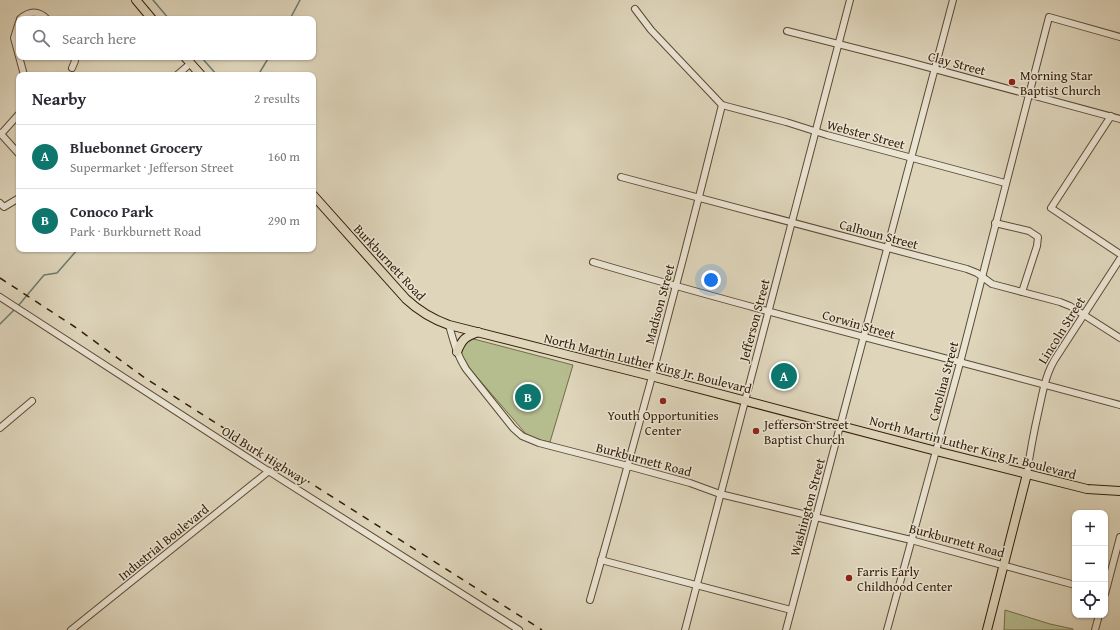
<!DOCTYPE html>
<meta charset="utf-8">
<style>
body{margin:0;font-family:"Gentium Book Plus",serif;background:#f7f7f7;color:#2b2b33}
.controls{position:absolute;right:12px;bottom:12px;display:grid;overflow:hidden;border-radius:8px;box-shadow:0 1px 3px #0004}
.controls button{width:36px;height:36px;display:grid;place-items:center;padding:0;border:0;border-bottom:1px solid #e1e1e2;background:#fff;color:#2b2b33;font:20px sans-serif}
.you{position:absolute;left:711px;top:280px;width:14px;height:14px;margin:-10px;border:3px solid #fff;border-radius:50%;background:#1a73e8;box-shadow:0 0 0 6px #1a73e833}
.badge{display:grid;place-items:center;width:26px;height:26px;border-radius:50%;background:#0f766e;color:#fff;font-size:13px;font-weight:700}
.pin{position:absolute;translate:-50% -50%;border:2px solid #fff;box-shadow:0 1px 4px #0006}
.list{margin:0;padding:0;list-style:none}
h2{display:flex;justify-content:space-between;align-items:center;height:52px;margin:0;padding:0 16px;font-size:17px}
h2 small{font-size:13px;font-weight:400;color:#7c7c81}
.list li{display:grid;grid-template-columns:26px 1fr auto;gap:12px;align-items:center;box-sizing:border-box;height:64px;padding:0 16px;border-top:1px solid #e1e1e2}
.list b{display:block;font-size:15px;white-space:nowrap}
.list p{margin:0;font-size:13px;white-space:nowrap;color:#7c7c81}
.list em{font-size:13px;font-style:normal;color:#7c7c81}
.icon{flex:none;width:22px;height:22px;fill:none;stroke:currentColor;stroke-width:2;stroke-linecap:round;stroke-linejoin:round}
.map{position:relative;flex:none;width:1120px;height:630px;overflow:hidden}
.search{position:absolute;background:#fff;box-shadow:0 1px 3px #0004;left:16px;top:16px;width:300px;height:44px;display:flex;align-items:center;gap:10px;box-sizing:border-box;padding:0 14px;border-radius:8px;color:#7c7c81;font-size:15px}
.panel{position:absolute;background:#fff;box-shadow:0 1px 3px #0004;left:16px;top:72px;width:300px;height:180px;border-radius:8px}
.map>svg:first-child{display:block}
.park{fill:#b5bc8e;stroke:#736c4a}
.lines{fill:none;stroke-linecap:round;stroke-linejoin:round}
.stream{stroke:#6c7a6e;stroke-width:1.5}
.minor-casing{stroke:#5c4a33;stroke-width:8}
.major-casing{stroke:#311c06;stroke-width:10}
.minor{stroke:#eae4d3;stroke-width:6}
.major{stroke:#ded5bb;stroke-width:8}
.rail{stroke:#311c06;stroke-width:1.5;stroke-dasharray:7 7;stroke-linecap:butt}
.poi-dot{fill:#8f2418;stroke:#eae4d3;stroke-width:1.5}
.labels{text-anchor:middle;stroke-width:3;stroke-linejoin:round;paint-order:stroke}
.street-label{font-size:13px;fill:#311c06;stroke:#eae4d3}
.poi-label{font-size:13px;fill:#311c06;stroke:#eae4d3;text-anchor:start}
</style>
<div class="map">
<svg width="1120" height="630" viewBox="0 0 1120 630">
<rect width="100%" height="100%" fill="#ded5bb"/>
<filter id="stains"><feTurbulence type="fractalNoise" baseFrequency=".005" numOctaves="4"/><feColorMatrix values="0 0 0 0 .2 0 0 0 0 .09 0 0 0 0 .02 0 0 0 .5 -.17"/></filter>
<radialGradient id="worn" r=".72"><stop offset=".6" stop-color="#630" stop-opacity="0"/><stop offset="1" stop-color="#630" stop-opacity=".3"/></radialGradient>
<g class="park">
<polygon points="470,338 573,365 550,442 536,439 526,434 464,362 460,350"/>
<polygon points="1005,610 1050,624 1073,629 1073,630 1004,630"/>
</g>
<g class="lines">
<g class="stream">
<polyline points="153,0 169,19"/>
<polyline points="290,19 300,0"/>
<polyline points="201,57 217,75"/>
<polyline points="257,75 260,72 269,57"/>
<polyline points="18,306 44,275 57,273 78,249"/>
<polyline points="0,324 15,309"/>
</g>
<defs>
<g id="minor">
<polyline points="635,9 651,30 722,105"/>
<path d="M 20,19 C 29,11 38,10 47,19"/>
<polyline points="19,22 14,38 24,75"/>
<polyline points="787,31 905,61 1120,119"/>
<polyline points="72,68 75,61 74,57"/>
<polyline points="177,75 191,63"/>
<polyline points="722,105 786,122 827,135 1005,183"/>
<polyline points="1111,116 1051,208 1120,254"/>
<polyline points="0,133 19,154"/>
<polyline points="1,134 19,114"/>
<polyline points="621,177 967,269 977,273 992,284 1060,302 1070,306 1120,338"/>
<polyline points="0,203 4,207 19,198"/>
<polyline points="995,223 1029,231 1038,237 1037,246 1022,292"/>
<path d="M 593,262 C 768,314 945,357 1120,405"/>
<polyline points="0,297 262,467 519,630"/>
<path d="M 449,325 C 453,340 457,355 466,369 L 513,428 L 522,436 L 539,443 L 628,466 L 690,483 L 720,494 L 911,540 L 1075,585"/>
<polyline points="0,428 32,401"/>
<path d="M 1027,474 C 1030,452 1034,431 1039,409 C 1043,391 1046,372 1057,356 L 1120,259"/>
<polyline points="601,560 791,610"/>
<polyline points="1105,594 1120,537"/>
<path d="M 590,600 C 637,436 681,271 722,105"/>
<polyline points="71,630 269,471"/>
<polyline points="685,630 850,0"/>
<polyline points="786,630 953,0"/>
<polyline points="887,630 960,363 1049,17 1120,37"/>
<polyline points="1095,630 1099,615"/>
</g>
<g id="major">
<polyline points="136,0 152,19"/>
<polyline points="185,57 201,75"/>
<path d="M 313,195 L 406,299 C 420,312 432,319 449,325 L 651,376 L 936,451 L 1087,489 L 1120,491"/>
<path d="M 457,352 C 462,339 465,337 478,332"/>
<polyline points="987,630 1027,474"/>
</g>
</defs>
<use href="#minor" class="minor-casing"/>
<use href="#major" class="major-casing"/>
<use href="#minor" class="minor"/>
<use href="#major" class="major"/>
<polyline class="rail" points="0,278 75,327 145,378 542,630"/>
</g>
<g class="poi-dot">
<circle cx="1012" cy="82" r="4"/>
<circle cx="663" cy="401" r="4"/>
<circle cx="756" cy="431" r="4"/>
<circle cx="849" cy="578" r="4"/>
</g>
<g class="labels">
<g class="street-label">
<text transform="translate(957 63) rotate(15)" y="5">Clay Street</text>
<text transform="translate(866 134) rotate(15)" y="5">Webster Street</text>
<text transform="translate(879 234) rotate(15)" y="5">Calhoun Street</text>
<text transform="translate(390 262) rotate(47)" y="5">Burkburnett Road</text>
<text transform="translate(659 304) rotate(-75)" y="5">Madison Street</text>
<text transform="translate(754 320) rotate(-75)" y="5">Jefferson Street</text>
<text transform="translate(859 324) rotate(16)" y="5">Corwin Street</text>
<text transform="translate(1061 330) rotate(-58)" y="5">Lincoln Street</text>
<text transform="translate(648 363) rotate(14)" y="5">North Martin Luther King Jr. Boulevard</text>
<text transform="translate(943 381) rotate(-75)" y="5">Carolina Street</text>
<text transform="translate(973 447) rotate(15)" y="5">North Martin Luther King Jr. Boulevard</text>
<text transform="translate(265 455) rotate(32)" y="5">Old Burk Highway</text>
<text transform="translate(644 459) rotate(15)" y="5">Burkburnett Road</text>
<text transform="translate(807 507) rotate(-75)" y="5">Washington Street</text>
<text transform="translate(957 540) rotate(15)" y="5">Burkburnett Road</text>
<text transform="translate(163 542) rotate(-39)" y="5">Industrial Boulevard</text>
</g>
<g class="poi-label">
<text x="1020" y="80">Morning Star<tspan x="1020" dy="15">Baptist Church</tspan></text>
<text x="663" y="420" text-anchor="middle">Youth Opportunities<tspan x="663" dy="15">Center</tspan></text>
<text x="764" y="429">Jefferson Street<tspan x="764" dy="15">Baptist Church</tspan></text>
<text x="857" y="576">Farris Early<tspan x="857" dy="15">Childhood Center</tspan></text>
</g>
</g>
<rect width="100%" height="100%" filter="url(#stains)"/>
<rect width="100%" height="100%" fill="url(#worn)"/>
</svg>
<div class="controls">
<button>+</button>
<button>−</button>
<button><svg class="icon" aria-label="locate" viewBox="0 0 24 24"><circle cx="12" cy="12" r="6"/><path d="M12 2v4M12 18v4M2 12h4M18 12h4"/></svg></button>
</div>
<div class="you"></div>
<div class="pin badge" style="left:784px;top:376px">A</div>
<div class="pin badge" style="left:528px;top:397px">B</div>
<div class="search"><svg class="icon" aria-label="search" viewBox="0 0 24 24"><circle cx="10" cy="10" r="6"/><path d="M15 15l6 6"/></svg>Search here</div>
<section class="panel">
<h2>Nearby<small>2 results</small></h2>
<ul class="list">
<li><span class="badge">A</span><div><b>Bluebonnet Grocery</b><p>Supermarket · Jefferson Street</p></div><em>160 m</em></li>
<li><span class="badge">B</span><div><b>Conoco Park</b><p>Park · Burkburnett Road</p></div><em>290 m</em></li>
</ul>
</section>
</div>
